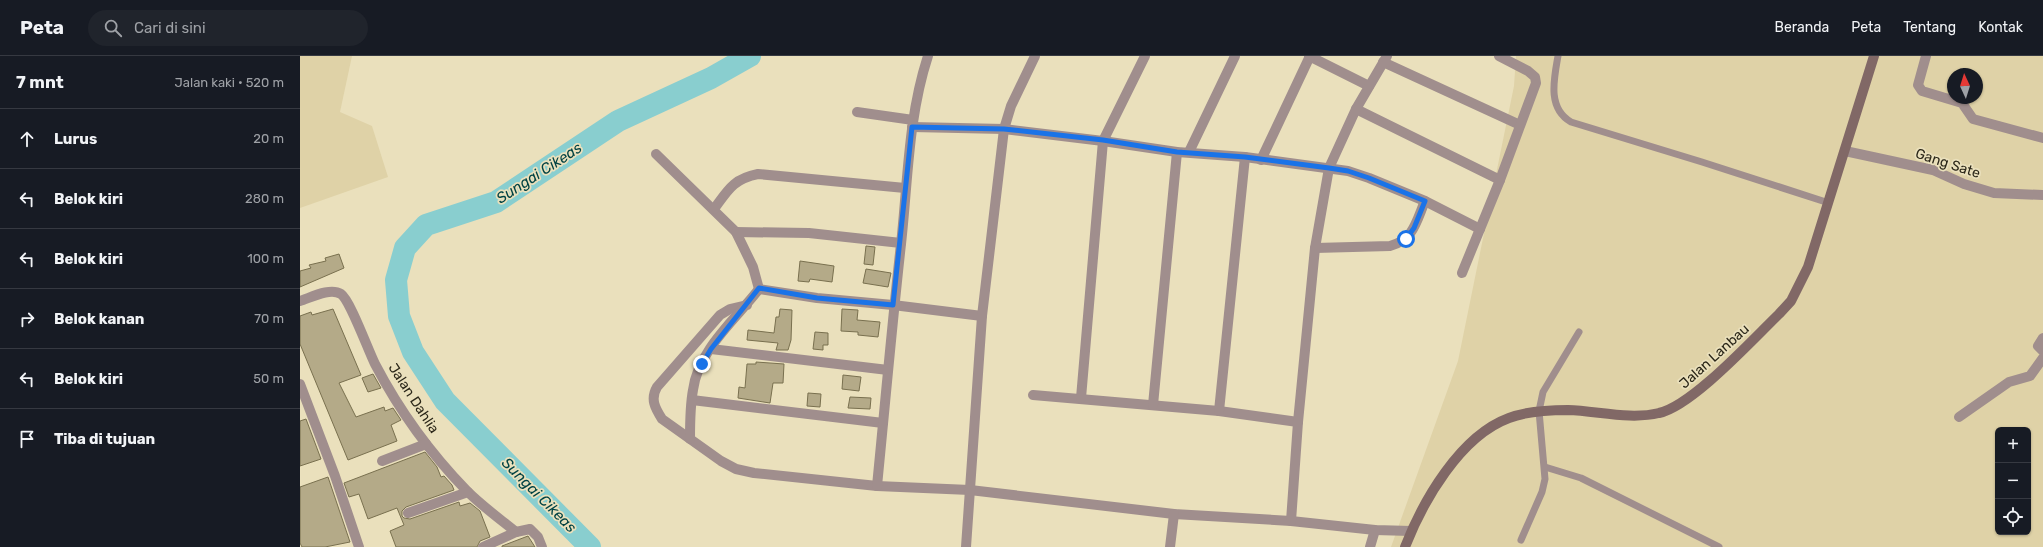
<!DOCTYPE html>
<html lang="id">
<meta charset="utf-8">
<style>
body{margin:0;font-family:Rubik,sans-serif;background:#20242c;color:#f1f3f6}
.controls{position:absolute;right:12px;bottom:12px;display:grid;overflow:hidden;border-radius:6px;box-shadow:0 1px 3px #0004}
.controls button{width:36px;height:36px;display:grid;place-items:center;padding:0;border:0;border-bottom:1px solid #363941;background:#171b24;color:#f1f3f6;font:20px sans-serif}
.compass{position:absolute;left:1647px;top:12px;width:36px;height:36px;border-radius:50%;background:#171b24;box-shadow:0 1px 3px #0004;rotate:356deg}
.stop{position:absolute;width:12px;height:12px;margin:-9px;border:3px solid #1a73e8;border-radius:50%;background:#fff}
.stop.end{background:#1a73e8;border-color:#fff;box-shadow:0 1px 4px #0008}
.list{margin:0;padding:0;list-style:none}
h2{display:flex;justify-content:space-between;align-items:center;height:52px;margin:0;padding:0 16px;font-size:17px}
h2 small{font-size:13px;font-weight:400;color:#9ea1a6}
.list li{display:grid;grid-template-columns:26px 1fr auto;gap:12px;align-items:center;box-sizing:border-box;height:60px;padding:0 16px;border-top:1px solid #363941}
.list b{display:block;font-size:15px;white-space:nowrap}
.list em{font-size:13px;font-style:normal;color:#9ea1a6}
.icon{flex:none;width:22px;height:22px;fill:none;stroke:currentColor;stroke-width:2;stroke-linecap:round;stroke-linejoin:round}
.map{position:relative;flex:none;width:1743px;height:491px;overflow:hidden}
header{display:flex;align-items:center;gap:24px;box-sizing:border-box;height:56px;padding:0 20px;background:#171b24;border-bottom:1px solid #363941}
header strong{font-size:19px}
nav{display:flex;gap:22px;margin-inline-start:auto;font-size:14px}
.search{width:280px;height:36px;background:#20242c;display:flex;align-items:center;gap:10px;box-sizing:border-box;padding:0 14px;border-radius:22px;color:#9ea1a6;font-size:15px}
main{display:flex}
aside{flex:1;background:#171b24}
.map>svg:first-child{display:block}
.built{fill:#dfd2a7;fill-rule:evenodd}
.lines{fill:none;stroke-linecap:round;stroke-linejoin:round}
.river{stroke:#89cecf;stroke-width:22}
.building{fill:#b4aa88;stroke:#79704f}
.lane{stroke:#a08e8d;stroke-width:7}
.street{stroke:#a08e8d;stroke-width:10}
.secondary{stroke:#816866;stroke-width:10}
.route{stroke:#1a73e8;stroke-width:5}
.labels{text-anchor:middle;stroke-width:3.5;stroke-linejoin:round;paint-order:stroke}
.street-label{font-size:14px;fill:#2b2719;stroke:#eae0bc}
.water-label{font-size:15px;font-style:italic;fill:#004243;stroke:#eae0bc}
</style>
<header>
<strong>Peta</strong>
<div class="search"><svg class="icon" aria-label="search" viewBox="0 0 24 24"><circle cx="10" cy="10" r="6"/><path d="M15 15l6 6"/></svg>Cari di sini</div>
<nav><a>Beranda</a><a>Peta</a><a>Tentang</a><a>Kontak</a></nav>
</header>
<main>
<aside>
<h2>7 mnt<small>Jalan kaki · 520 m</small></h2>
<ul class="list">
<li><svg class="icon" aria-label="ahead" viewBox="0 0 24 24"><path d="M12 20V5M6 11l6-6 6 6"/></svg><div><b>Lurus</b></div><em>20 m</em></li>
<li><svg class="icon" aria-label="left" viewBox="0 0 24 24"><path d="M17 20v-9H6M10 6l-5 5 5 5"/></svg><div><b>Belok kiri</b></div><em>280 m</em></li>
<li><svg class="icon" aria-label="left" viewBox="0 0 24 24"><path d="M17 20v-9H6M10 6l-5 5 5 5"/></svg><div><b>Belok kiri</b></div><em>100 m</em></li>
<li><svg class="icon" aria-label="right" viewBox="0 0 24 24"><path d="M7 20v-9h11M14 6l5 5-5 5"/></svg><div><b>Belok kanan</b></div><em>70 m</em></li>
<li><svg class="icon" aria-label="left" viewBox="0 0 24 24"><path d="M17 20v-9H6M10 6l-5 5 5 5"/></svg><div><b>Belok kiri</b></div><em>50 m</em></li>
<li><svg class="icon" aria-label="arrive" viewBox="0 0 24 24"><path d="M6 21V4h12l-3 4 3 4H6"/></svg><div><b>Tiba di tujuan</b></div></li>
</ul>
</aside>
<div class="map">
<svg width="1743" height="491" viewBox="0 0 1743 491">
<rect width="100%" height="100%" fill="#eae0bc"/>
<g class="built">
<polygon points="0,0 52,0 40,56 72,70 88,121 0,152"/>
<path d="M 1216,0 L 1743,0 L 1743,491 L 1091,491 L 1158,305 L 1214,30 ZM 1653,18 L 1677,18 L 1677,42 L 1653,42 ZM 1698,374 L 1728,374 L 1728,476 L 1698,476 Z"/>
</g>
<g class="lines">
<polyline class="river" points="290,491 145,345 113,296 99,260 96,224 105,192 126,169 196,146 318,65 411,22 450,0"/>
</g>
<g class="building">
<polygon points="566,190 575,191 573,209 564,208"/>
<polygon points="39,198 44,212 0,231 0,215 11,212 9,209 26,205 25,202"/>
<polygon points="500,205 534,210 532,226 510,223 509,226 498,225"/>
<polygon points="566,213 591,217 588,231 563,227"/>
<polygon points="33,253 61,319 39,327 56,361 84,351 85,355 93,352 101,364 91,369 97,385 48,404 0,288 0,260 11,256 12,259"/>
<polygon points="480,253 492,254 491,284 488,294 476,294 478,287 447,284 448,274 474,277 476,261 479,261"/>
<polygon points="542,253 558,254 557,264 580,266 578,281 558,279 558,276 541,275"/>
<polygon points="515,276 528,277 528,289 523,289 523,294 513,293"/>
<polygon points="456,306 484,308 483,327 473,327 470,347 438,342 439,331 445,332 447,308 456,308"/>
<polygon points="73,318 81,332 68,336 62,322"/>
<polygon points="543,319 561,321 559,335 542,333"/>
<polygon points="508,337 521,338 520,351 507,350"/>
<polygon points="550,341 571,342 570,353 548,352"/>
<polygon points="6,363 21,403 0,410 0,365"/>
<polygon points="125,396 137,411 141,421 144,420 152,429 154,434 106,451 102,455 102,460 104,462 110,463 159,446 160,450 170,447 180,455 190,481 180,485 177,491 96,491 90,475 104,469 97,452 68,463 59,438 49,441 44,427"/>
<polygon points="28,421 50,486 25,491 2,491 0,487 0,431"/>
<polygon points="228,480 235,491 202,491 202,490"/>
</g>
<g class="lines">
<g class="lane">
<path d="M 1258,0 C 1254,23 1247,52 1271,66 L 1402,106 L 1529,147"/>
<polyline points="1245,411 1281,422 1419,491"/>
<polyline points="1221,484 1242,436 1245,423 1239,355 1243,336 1279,276"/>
</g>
<g class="street">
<polyline points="1009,0 1069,30"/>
<polyline points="1626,0 1618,29 1622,35 1662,47 1673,63 1743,82"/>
<polyline points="1083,6 1220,69"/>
<polyline points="1056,53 1200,124"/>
<polyline points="557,56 613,64"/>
<polyline points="612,71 704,73 803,85 877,96 945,101 1048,115 1069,122 1125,145 1180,173"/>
<polyline points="1545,95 1633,114 1664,128 1694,137 1743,139"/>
<polyline points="889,96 935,0"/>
<polyline points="356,98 436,176 453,211 459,233"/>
<polyline points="961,104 1010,0"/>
<path d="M 414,153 C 428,134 433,123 458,118 L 605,132"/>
<polyline points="436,176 509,177 601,187"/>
<path d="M 1015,192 L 1090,190 C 1114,183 1116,166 1125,145"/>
<polyline points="1162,217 1200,124 1236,27 1235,21 1228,15 1199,0"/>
<polyline points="459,233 517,242 593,249 682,260"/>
<path d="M 0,245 C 10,242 30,231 41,238 C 50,244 68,294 75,308 C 99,354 131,398 167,435 C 182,450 200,463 216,476"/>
<path d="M 447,249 L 430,253 L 420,259 L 357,331 C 350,343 355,352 362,363 L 421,405 L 436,413 L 454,417 L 577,430 L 670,434 L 874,458 L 991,465 L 1075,474 L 1111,475"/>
<polyline points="1743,282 1738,290 1743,295"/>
<polyline points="411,293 588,314"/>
<polyline points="0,328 35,420 59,491"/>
<polyline points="733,339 919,355 998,366"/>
<polyline points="781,342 803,85 845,0"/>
<polyline points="392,344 583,367"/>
<polyline points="853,349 877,96"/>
<polyline points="919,355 945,101"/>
<polyline points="1659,361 1709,326 1730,320 1743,302"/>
<path d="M 390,383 C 390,367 390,350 393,334 C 398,294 436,263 459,233"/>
<polyline points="82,405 126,388"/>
<path d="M 577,430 C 585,349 592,269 601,188 C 608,125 608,61 628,0"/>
<polyline points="108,457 168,436"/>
<polyline points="991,465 998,366 1015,192 1029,112 1056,53 1087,0"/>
<polyline points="183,491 216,476 230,473 238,481 242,491"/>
<polyline points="666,491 682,260 704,73 711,50 735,0"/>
<polyline points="870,491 874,458"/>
<polyline points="1070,491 1075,474"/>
</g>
<path class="secondary" d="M 1105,491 C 1123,445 1160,380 1209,362 C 1227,355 1249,354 1268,354 C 1298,355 1330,364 1359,357 C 1392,350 1453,283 1479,258 L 1491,245 L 1508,211 L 1574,0"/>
</g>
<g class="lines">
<polyline class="route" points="402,308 411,293 459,232 517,242 593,249 612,71 704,73 803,84 877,96 945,101 1029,112 1048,115 1069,122 1125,145 1114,172 1106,183"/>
</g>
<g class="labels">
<g class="street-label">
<text transform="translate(1648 107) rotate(18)" y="5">Gang Sate</text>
<text transform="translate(1414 300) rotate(-42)" y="5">Jalan Lanbau</text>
<text transform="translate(114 342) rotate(57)" y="5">Jalan Dahlia</text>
</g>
<g class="water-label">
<text transform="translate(239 117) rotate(-33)" y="5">Sungai Cikeas</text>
<text transform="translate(239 439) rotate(45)" y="5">Sungai Cikeas</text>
</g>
</g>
</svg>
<div class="controls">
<button>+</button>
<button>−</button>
<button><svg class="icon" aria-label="locate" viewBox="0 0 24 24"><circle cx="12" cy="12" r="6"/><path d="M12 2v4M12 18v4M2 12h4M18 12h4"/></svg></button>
</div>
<svg class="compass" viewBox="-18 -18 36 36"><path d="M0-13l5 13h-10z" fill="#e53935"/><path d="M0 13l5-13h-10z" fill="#9ea1a6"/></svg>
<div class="stop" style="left:1106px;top:183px"></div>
<div class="stop end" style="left:402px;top:308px"></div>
</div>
</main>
